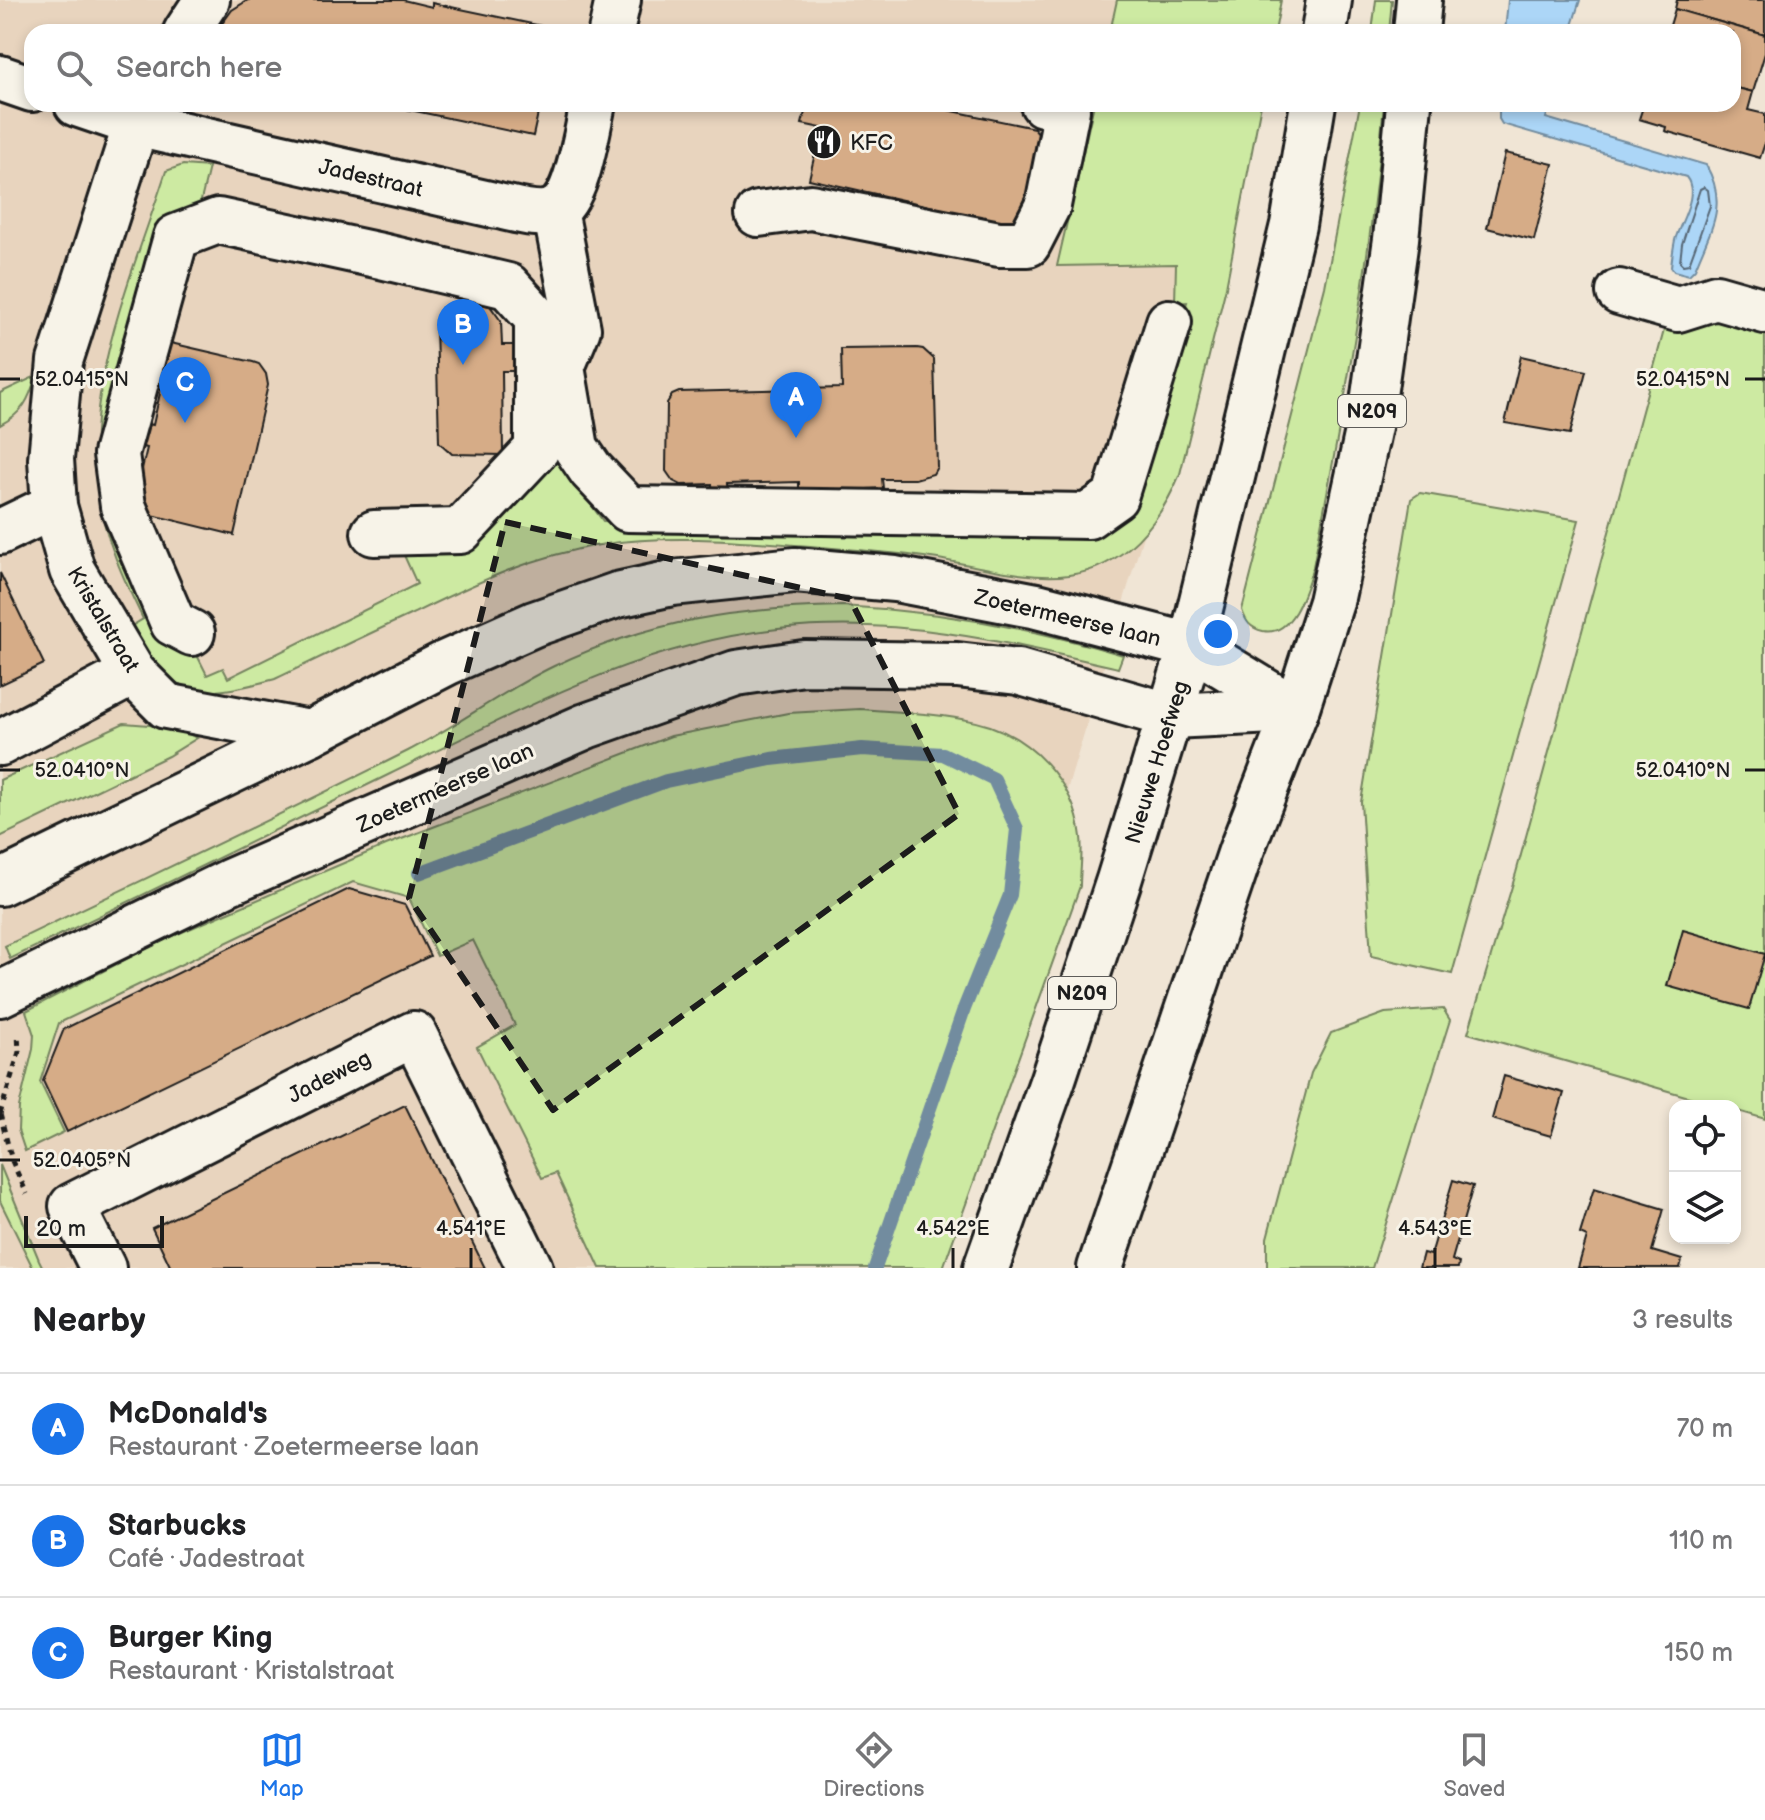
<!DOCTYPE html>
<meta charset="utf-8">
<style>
body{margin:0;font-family:"Balsamiq Sans",sans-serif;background:#f6f6f6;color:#202124}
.controls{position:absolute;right:24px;bottom:24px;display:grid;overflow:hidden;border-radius:16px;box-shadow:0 4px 12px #0003}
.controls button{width:72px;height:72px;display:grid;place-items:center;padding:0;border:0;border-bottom:2px solid #e0e0e0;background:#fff;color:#202124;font:40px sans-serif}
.scale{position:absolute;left:24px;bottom:20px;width:140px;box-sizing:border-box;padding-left:8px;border:4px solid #1c1c1c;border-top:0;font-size:22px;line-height:28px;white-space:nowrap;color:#1c1c1c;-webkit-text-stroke:6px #f7f3e8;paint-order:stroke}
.you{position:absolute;left:1218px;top:634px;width:28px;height:28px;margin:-20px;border:6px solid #fff;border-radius:50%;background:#1a73e8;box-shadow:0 0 0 12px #1a73e833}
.badge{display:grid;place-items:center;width:52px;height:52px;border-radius:50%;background:#1a73e8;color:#fff;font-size:26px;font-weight:700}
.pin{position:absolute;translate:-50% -66px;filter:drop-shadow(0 2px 4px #0008)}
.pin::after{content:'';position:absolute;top:42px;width:28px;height:24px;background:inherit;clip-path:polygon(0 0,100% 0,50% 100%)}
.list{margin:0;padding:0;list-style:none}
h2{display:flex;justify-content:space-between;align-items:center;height:104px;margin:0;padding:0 32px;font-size:34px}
h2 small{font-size:26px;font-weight:400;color:#757577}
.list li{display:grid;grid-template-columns:52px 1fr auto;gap:24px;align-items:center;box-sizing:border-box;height:112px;padding:0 32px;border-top:2px solid #e0e0e0}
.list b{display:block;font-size:30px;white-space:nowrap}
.list p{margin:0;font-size:26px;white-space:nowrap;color:#757577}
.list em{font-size:26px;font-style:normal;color:#757577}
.icon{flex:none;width:44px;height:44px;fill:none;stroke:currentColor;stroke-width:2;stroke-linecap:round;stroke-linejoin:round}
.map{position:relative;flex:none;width:1765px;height:1268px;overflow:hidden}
.search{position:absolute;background:#fff;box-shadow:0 4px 12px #0003;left:24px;right:24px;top:24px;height:88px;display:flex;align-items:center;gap:20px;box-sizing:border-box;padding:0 28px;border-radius:24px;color:#757577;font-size:30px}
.sheet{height:440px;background:#fff}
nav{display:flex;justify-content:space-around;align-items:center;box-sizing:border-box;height:112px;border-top:2px solid #e0e0e0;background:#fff;font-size:22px;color:#757577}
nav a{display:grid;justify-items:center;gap:4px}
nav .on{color:#1a73e8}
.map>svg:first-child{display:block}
.built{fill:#e8d4be}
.green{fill:#cdeaa2;stroke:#74835f;stroke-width:2}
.water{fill:#acd6f7;stroke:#728c9f;stroke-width:2}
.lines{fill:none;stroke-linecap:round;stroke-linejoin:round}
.shore{stroke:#566674;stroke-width:2}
.stream{stroke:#728c9f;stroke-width:14}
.building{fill:#d6ac87;stroke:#1c1c1c;stroke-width:2}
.minor-casing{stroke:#1c1c1c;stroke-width:50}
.major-casing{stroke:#1c1c1c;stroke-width:50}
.path{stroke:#1c1c1c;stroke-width:5;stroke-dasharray:6 6;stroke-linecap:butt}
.minor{stroke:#f7f3e8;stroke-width:44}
.major{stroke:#f7f3e8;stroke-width:44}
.marked{fill:#1c1c1c;fill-opacity:0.2;stroke:#1c1c1c;stroke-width:6;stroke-dasharray:16 10;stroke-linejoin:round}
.ticks{fill:none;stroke:#1c1c1c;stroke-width:3}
.labels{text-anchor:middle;stroke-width:6;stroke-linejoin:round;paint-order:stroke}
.shield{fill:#f7f3e8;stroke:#5e5c59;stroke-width:2}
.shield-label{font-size:20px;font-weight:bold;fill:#1c1c1c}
.poi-label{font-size:22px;fill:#1c1c1c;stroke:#f7f3e8;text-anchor:start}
.street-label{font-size:22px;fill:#1c1c1c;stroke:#f7f3e8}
.ticks-label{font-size:20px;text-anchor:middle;fill:#1c1c1c;stroke:#f7f3e8;stroke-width:6;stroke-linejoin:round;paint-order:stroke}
</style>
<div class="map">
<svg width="1765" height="1268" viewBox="0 0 1765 1268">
<rect width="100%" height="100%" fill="#f0e5d5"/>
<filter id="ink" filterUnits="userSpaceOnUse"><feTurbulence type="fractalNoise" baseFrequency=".0125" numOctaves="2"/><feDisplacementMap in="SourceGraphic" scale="16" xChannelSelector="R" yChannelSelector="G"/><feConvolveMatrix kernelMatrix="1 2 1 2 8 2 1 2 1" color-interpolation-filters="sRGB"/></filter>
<g filter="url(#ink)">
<polygon class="built" points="0,0 1229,0 1226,32 32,32 32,104 1221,104 1202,339 1065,797 741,1268 0,1268"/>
<g class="green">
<polygon points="1117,0 1281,0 1275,32 1110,32"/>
<polygon points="1376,0 1392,0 1389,32 1372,32"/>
<path d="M 1094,104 L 1261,104 L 1226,287 L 1180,474 C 1160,522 1124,568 1069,575 C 1026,581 973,564 931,558 C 891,552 850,550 810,546 C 743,541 671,534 605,544 C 531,556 478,582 412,614 C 366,635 321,657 275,679 C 252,685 206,698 184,687 C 160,675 144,648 130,627 L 143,619 C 124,580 104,537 98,493 C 83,383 133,274 166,171 L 183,165 L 209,167 L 199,209 L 140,317 L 123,338 L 102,429 L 191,643 L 207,675 L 223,668 L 228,678 L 417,584 L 403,553 L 553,453 L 603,521 L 812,527 L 824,535 L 1091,527 L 1132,493 L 1187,302 L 1175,303 L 1176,264 L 1057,266 Z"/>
<path d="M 1360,104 L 1384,104 C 1371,260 1343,413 1313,567 C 1306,589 1293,637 1263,631 C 1250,628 1246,622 1242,610 L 1325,287 Z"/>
<polygon points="1716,317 1765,331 1765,1119 1735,1110 1735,1106 1720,1106 1468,1033 1516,873 1666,323"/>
<path d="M 36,376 C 29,400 23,413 0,425 L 0,393 Z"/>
<polygon points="1420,493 1579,520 1452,974 1371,956 1361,802 1411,499"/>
<path d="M 842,606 C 936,611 1032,628 1123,655 L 1118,668 C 1002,641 899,616 778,629 C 638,644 515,713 390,774 C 263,836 137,898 10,959 L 5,946 C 139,881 275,818 408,751 C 458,725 504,690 554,666 C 650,620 738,608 842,606 Z"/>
<path d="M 860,709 C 898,712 938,713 976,722 C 1029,734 1075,782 1081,837 C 1083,853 1080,870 1080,886 L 943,1268 L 600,1268 L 556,1173 L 542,1178 L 477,1047 L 515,1025 L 473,940 L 437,956 L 409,898 L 353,882 L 59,1023 L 40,1082 L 64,1132 L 25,1151 L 18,1130 L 19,1107 L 33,1049 L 34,1035 L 26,1011 L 161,941 L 386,845 L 671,736 L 788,713 Z"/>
<polygon points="124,723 174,727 197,738 168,756 0,837 0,780"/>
<polygon points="1443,1009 1450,1020 1372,1268 1267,1268 1267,1238 1311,1073 1331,1033 1385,1013"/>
<polygon points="0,1165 39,1260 43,1268 33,1268 0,1201"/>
</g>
<g class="water">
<polygon points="1508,0 1580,0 1570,32 1505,32"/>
<path d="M 1499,104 L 1550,104 L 1546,118 L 1706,165 C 1729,205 1710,230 1695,269 L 1689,275 L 1674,271 L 1671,267 C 1672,258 1673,249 1675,240 C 1680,222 1700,194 1686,177 L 1502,124 L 1499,119 Z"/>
</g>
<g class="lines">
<polygon class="shore" points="1704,187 1708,190 1710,206 1689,264 1683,265 1680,262 1682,244 1700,189"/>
<polyline class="stream" points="419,873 666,781 771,759 862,749 943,754 994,779 1017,829 1010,895 964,1009 875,1268"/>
</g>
<g class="building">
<polygon points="248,0 403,0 432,7 432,3 556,29 555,32 216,32 232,10"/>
<polygon points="1677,0 1765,0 1765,35 1675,9"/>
<polygon points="1675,9 1765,35 1765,53 1753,92 1733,87 1733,32 1668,32"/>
<polygon points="1733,87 1753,92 1748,110 1765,114 1765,143 1760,158 1665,131 1666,127 1639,119 1644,104 1733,104"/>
<polygon points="382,104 540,104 533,136"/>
<polygon points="807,104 919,104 1034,128 1040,135 1026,218 1009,224 809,179 821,128 802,124"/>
<polygon points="1505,153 1553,164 1534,240 1487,228"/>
<polygon points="456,304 478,303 490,306 501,321 502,345 520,345 520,371 502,371 503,455 452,454 439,442 436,324 441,311 448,306"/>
<polygon points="162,341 253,362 259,364 266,374 268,385 234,535 148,514 137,490 147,448 138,446 144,423 153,425 166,366 157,363"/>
<polygon points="841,349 917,348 923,349 934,359 937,467 933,474 915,479 882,479 883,488 799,493 799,482 727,484 728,495 712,495 712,484 681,485 673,481 666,471 667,403 672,395 679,392 842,388"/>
<polygon points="1521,356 1586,371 1570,434 1505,423"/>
<polygon points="0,573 44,664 0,685"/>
<polygon points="349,889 405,905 430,956 67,1132 43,1081 64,1029"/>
<polygon points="1683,930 1765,954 1749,1009 1667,986"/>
<polygon points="1504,1076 1564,1093 1551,1136 1492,1119"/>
<polygon points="405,1105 485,1268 171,1268 152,1228"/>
<polygon points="1453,1180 1473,1186 1452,1260 1459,1263 1458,1268 1419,1268 1423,1253 1431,1255"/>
<polygon points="1594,1188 1664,1209 1652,1251 1682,1260 1680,1268 1578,1268 1587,1237 1580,1234"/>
</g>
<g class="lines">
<defs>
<g id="minor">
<polyline points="186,32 207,0"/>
<polyline points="611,32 618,0"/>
<polyline points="0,78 32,89"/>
<path d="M 77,104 L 136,124 L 498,206 C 514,209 540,218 555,210 C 578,198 587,129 593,104"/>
<polyline points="146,104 136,124 60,361 51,459 54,506 72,570 133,673 166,706 310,733"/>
<polyline points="555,210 578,329 562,367 576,448 591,470 628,509 1088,516 1115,497 1169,322"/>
<polyline points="758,214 811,207 999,244 1028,244 1048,205 1067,110 1043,104"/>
<polyline points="1619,292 1678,309 1716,297 1765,311"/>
<polyline points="0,532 54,506"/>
<polyline points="192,633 173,623 123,506 116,454 176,237 218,221 381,256 508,286 537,318 537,449 460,531 374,533"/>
<polyline points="0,743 133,673"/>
<polyline points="0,883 310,733 446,663 534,624 617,595 672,583 795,570 895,579 1037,606 1191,646 1296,710"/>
<polyline points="0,994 229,882 586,726 736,673 804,663 957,665 1018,672 1171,716 1296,710"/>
<polyline points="103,1268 72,1206 414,1034 530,1268"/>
</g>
<g id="major">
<polyline points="1324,32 1329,0"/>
<polyline points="1416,32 1419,0"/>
<polyline points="986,1268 1053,1079 1119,880 1191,646 1293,225 1313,104"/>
<polyline points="1100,1268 1241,851 1296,710 1331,602 1371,417 1396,239 1409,104"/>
</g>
</defs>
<use href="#minor" class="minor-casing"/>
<use href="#major" class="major-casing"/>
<g class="path">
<polyline points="0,1114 12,1161 27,1194"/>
<polyline points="0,1114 19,1052 18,1034"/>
</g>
<use href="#minor" class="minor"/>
<use href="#major" class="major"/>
</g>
</g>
<path class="marked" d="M 505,522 L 850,599 L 959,814 L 553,1110 L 409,898 Z"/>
<path class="ticks" d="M 0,379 L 20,379M 1745,379 L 1765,379M 0,770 L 20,770M 1745,770 L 1765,770M 0,1160 L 20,1160M 471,1248 L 471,1268M 953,1248 L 953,1268M 1435,1248 L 1435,1268"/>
<defs>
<symbol id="restaurant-disc" viewBox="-11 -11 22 22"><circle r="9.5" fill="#1c1c1c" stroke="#f7f3e8"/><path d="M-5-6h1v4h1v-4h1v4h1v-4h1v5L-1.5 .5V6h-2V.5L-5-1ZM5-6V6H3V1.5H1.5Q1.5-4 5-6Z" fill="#fff"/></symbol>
</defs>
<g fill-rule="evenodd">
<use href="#restaurant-disc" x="804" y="122" width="40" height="40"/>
</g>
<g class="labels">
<g class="shield">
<rect x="1338" y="395" width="68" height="32" rx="6"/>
<rect x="1048" y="977" width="68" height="32" rx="6"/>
</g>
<g class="shield-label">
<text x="1372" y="418">N209</text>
<text x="1082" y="1000">N209</text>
</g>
<g class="poi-label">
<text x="850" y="150">KFC</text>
</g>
<g class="street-label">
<text transform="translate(371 177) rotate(13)" y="8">Jadestraat</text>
<text transform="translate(1068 617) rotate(13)" y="8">Zoetermeerse laan</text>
<text transform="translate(104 619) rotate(59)" y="8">Kristalstraat</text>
<text transform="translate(1156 762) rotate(-73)" y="8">Nieuwe Hoefweg</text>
<text transform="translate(445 787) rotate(-24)" y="8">Zoetermeerse laan</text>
<text transform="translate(329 1076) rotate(-27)" y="8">Jadeweg</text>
</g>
</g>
<g class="ticks-label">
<text x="82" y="386">52.0415°N</text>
<text x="1683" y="386">52.0415°N</text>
<text x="82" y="777">52.0410°N</text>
<text x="1683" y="777">52.0410°N</text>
<text x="82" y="1167">52.0405°N</text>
<text x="471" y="1235">4.541°E</text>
<text x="953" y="1235">4.542°E</text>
<text x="1435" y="1235">4.543°E</text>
</g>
</svg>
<div class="controls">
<button><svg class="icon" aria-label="locate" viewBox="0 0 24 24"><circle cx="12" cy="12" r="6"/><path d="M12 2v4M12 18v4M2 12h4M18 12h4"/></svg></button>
<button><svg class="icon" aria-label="layers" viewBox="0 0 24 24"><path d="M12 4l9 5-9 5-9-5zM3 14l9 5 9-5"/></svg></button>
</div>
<div class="scale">20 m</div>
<div class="you"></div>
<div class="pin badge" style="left:796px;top:438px">A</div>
<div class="pin badge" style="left:463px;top:365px">B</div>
<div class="pin badge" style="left:185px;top:423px">C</div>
<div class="search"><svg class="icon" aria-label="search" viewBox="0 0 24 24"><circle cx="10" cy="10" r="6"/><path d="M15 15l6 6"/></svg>Search here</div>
</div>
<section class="sheet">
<h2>Nearby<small>3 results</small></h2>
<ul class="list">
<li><span class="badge">A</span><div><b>McDonald's</b><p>Restaurant · Zoetermeerse laan</p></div><em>70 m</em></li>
<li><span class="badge">B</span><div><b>Starbucks</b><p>Café · Jadestraat</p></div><em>110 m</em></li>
<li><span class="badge">C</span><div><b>Burger King</b><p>Restaurant · Kristalstraat</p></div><em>150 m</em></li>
</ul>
</section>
<nav>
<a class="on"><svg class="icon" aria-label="map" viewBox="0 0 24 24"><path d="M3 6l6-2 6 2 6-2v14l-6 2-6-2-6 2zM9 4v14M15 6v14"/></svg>Map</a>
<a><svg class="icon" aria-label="directions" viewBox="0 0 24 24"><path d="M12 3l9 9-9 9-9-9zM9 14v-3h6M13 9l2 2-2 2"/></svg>Directions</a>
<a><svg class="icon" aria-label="saved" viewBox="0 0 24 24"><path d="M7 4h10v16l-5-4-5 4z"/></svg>Saved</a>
</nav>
